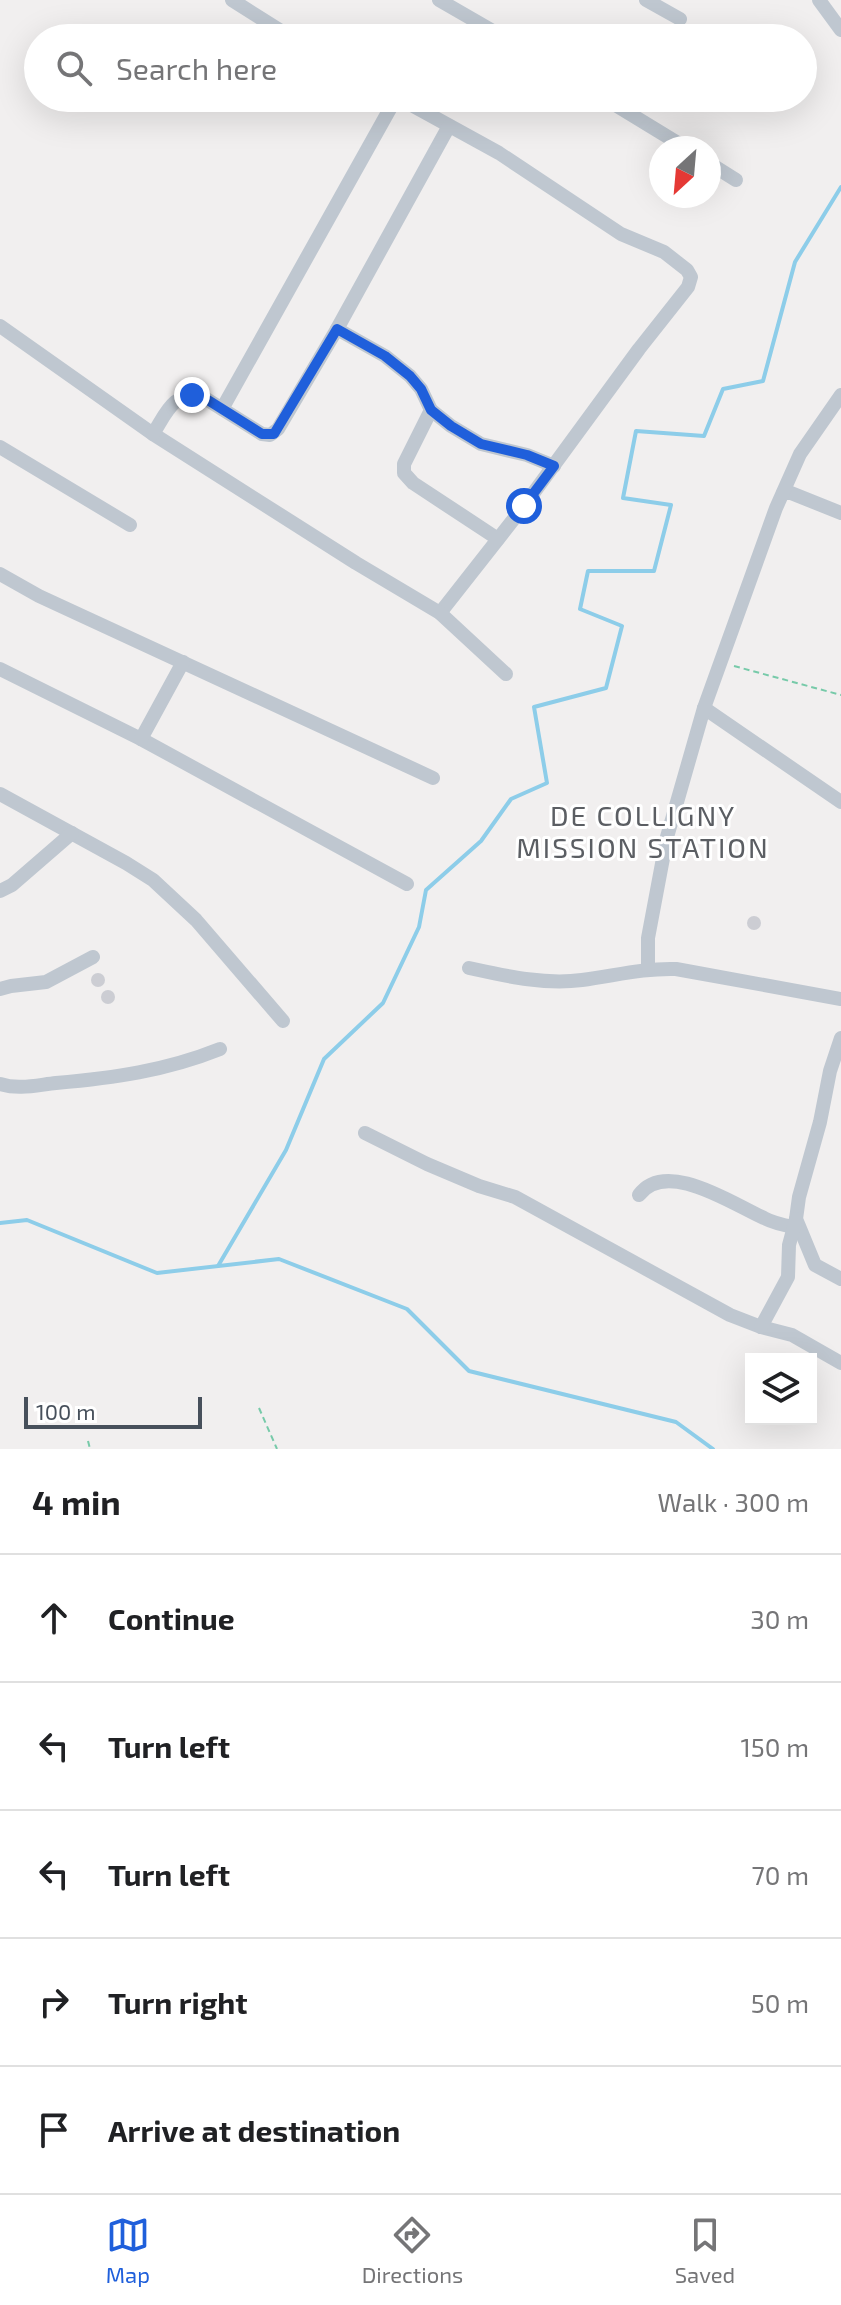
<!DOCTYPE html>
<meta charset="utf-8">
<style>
body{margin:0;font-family:"Exo 2",sans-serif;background:#f2f2f2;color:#202124}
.controls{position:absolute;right:24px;bottom:24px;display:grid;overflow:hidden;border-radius:0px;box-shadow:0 8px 32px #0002}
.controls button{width:72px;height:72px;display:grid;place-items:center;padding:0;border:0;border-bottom:2px solid #e0e0e0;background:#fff;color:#202124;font:40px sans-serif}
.compass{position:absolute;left:649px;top:136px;width:72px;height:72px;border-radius:50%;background:#fff;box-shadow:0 8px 32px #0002;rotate:206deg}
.scale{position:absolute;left:24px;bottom:20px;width:178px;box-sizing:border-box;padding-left:8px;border:4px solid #47505b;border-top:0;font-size:22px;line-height:28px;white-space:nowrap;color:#47505b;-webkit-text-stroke:6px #fff;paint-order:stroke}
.stop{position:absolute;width:24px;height:24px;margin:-18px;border:6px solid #1f5fdb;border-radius:50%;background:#fff}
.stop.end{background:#1f5fdb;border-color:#fff;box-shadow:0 2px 8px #0008}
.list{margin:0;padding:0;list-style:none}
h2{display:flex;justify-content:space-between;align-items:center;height:104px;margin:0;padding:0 32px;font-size:34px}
h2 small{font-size:26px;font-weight:400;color:#757577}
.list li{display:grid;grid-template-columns:52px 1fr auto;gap:24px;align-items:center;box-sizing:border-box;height:128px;padding:0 32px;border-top:2px solid #e0e0e0}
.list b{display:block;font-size:30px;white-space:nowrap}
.list em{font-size:26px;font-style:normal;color:#757577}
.icon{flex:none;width:44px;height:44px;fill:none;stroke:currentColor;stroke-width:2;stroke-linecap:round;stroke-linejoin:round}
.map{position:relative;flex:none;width:841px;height:1449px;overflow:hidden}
.search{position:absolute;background:#fff;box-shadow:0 8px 32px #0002;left:24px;right:24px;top:24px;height:88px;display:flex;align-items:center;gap:20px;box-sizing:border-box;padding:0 28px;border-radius:44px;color:#757577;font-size:30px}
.sheet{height:744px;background:#fff}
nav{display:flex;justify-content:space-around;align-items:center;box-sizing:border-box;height:112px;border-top:2px solid #e0e0e0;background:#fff;font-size:22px;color:#757577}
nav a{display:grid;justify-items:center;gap:4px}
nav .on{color:#1f5fdb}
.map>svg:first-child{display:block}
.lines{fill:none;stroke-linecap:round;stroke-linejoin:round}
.stream{stroke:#8dcde9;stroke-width:4}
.building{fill:#cccdd3}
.path{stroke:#77caa9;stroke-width:2;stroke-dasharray:6 4;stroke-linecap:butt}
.minor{stroke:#bfc7d0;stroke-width:14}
.route{stroke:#1f5fdb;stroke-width:10}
.labels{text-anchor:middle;stroke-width:6;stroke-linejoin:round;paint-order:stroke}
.quarter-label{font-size:28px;letter-spacing:2px;fill:#5b5e63;stroke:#fff}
</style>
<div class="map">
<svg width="841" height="1449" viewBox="0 0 841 1449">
<rect width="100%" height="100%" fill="#f1efef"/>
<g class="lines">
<g class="stream">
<polyline points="0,1223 27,1220 157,1273 279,1259 407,1309 469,1371 676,1422 713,1449"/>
<polyline points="218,1266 286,1150 324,1059 383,1003 419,927 426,890 481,841 511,799 547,783 534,707 606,688 622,626 580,609 588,571 654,571 671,505 623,498 636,431 704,436 723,389 763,381 795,262 841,187"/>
</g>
</g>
<g class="building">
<circle cx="754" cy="923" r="7"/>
<circle cx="98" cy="980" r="7"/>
<circle cx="108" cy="997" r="7"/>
</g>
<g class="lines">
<g class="path">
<polyline points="734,666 841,695"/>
<polyline points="259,1408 277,1449"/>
<polyline points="88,1441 90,1449"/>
</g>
<g class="minor">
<polyline points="232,0 292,38"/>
<polyline points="439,0 505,38"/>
<polyline points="646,0 680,19"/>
<polyline points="819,0 841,30"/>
<polyline points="399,98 499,153 621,234 664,252 687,270 691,277 688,287 639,349 524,506 440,613"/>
<polyline points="604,98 686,148"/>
<polyline points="709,163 736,180"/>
<polyline points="0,326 153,434 356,563 440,613 506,674"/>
<polyline points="337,329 385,356 410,376 421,389 431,410 451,426 481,444 527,455 554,466"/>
<polyline points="222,409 396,98"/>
<polyline points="431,410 404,464 404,473 413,483 498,539"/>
<path d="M 153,434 C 167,412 173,391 203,397 L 262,434 L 270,435 L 278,429 L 337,329 L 449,126"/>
<polyline points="0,447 130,525"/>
<polyline points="783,493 791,493 841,513"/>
<polyline points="0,574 39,596 433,778"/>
<polyline points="0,669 141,739 407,884"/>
<polyline points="704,708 841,802"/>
<polyline points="141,739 183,662"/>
<polyline points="0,794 126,863 153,880 196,920 283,1021"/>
<polyline points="0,891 12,885 72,833"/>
<path d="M 469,968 C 506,976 544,985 582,980 C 614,976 642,968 676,969 L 841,999"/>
<polyline points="648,968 648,938 667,837 704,708 776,508 800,454 841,395"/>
<polyline points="0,989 11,986 46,982 93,957"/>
<polyline points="841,1038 830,1071 820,1122 799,1197 796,1219 815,1265 841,1279"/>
<path d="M 0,1084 C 18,1090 37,1085 56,1083 C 113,1078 165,1071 220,1049"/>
<polyline points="365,1133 427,1164 479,1186 515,1197 730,1315 761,1327 792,1335 841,1363"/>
<path d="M 639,1195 C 666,1158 734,1205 764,1218 C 773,1223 783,1225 794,1227"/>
<polyline points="761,1327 788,1277 789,1245 796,1219"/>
</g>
</g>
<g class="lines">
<polyline class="route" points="192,395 203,397 262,434 274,434 337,329 385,356 410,376 421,389 431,410 451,426 481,444 527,455 554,466 524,506"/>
</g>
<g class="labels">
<g class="quarter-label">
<text x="643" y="826">DE COLLIGNY<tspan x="643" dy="32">MISSION STATION</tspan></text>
</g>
</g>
</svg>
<div class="controls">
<button><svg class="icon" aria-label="layers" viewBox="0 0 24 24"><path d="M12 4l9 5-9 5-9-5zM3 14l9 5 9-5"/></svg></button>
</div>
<svg class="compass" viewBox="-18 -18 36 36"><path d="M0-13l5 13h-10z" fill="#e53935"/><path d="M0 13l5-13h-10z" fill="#757577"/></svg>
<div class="scale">100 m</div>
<div class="stop" style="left:524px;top:506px"></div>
<div class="stop end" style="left:192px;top:395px"></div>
<div class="search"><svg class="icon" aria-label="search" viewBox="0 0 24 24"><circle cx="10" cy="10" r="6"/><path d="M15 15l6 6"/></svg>Search here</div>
</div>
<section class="sheet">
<h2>4 min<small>Walk · 300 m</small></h2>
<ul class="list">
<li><svg class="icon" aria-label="ahead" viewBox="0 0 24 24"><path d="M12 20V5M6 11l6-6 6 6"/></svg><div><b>Continue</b></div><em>30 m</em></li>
<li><svg class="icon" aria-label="left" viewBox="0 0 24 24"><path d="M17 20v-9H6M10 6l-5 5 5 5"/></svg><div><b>Turn left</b></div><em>150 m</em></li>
<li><svg class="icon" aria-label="left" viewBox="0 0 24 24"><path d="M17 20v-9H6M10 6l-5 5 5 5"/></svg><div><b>Turn left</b></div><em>70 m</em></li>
<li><svg class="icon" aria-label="right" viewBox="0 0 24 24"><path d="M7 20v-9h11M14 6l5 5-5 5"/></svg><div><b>Turn right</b></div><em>50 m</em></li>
<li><svg class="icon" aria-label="arrive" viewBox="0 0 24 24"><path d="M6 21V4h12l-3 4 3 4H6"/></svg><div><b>Arrive at destination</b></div></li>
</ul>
</section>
<nav>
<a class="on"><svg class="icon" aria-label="map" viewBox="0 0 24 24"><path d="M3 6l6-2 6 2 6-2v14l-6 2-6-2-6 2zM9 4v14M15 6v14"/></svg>Map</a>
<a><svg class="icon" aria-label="directions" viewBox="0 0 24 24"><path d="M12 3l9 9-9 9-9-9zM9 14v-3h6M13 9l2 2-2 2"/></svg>Directions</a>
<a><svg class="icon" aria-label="saved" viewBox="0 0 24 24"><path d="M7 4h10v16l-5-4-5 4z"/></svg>Saved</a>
</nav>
